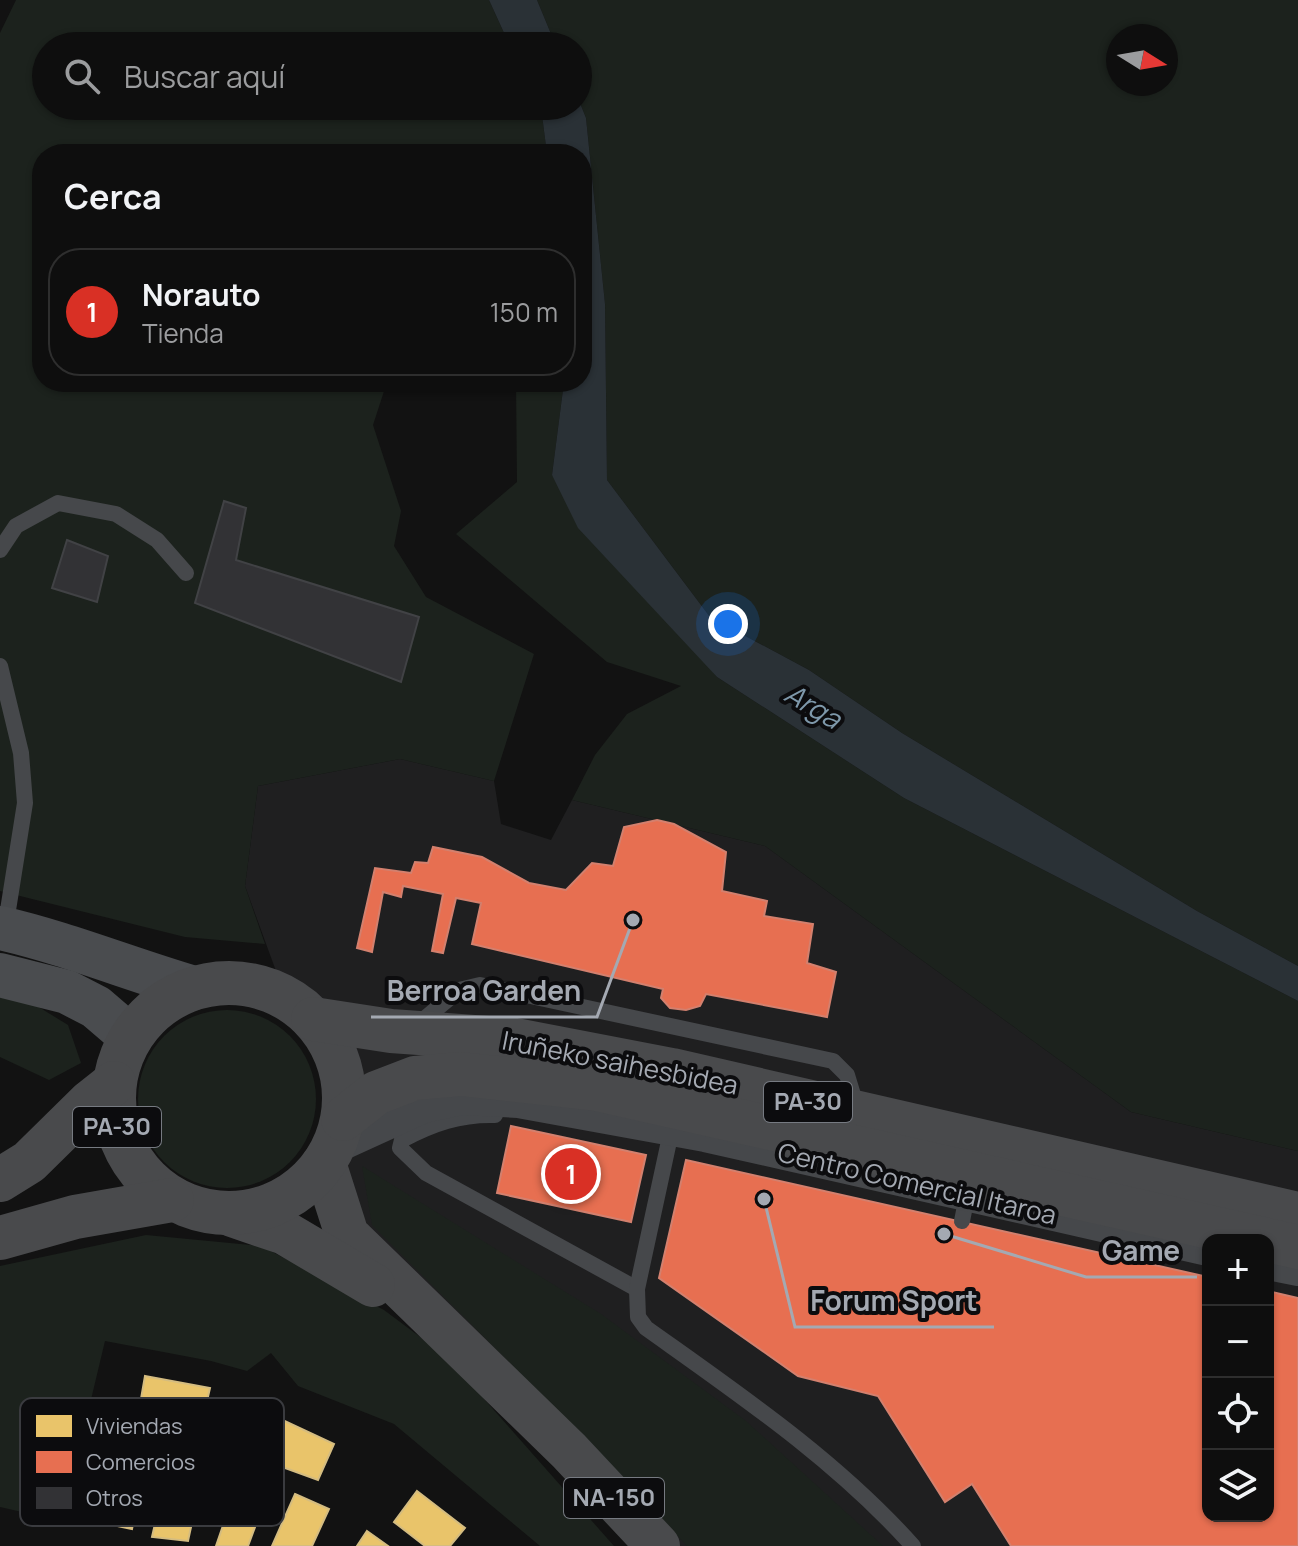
<!DOCTYPE html>
<html lang="es">
<meta charset="utf-8">
<style>
body{margin:0;font-family:Manrope,sans-serif;background:#171717;color:#f1f3f6}
.controls{position:absolute;right:24px;bottom:24px;display:grid;overflow:hidden;border-radius:16px;box-shadow:0 2px 6px #0004}
.controls button{width:72px;height:72px;display:grid;place-items:center;padding:0;border:0;border-bottom:2px solid #2e2e2e;background:#0e0e0e;color:#f1f3f6;font:40px sans-serif}
.compass{position:absolute;left:1106px;top:24px;width:72px;height:72px;border-radius:50%;background:#0e0e0e;box-shadow:0 2px 6px #0004;rotate:101deg}
.you{position:absolute;left:728px;top:624px;width:28px;height:28px;margin:-20px;border:6px solid #fff;border-radius:50%;background:#1a73e8;box-shadow:0 0 0 12px #1a73e833}
.badge{display:grid;place-items:center;width:52px;height:52px;border-radius:50%;background:#d93025;color:#fff;font-size:26px;font-weight:700}
.pin{position:absolute;translate:-50% -50%;border:4px solid #fff;box-shadow:0 2px 8px #0006}
.list{margin:0;padding:0;list-style:none}
h2{display:flex;justify-content:space-between;align-items:center;height:104px;margin:0;padding:0 32px;font-size:34px}
h2 small{font-size:26px;font-weight:400;color:#9b9c9e}
.list li{display:grid;grid-template-columns:52px 1fr auto;gap:24px;align-items:center;box-sizing:border-box;height:128px;margin:0 16px 16px;padding:0 16px;border:2px solid #2e2e2e;border-radius:32px}
.list b{display:block;font-size:30px;white-space:nowrap}
.list p{margin:0;font-size:26px;white-space:nowrap;color:#9b9c9e}
.list em{font-size:26px;font-style:normal;color:#9b9c9e}
.icon{flex:none;width:44px;height:44px;fill:none;stroke:currentColor;stroke-width:2;stroke-linecap:round;stroke-linejoin:round}
.map{position:relative;flex:none;width:1298px;height:1546px;overflow:hidden}
.search{position:absolute;background:#0e0e0e;box-shadow:0 2px 6px #0004;left:32px;top:32px;width:560px;height:88px;display:flex;align-items:center;gap:20px;box-sizing:border-box;padding:0 28px;border-radius:44px;color:#9b9c9e;font-size:30px}
.panel{position:absolute;background:#0e0e0e;box-shadow:0 2px 6px #0004;left:32px;top:144px;width:560px;height:248px;border-radius:32px}
.map>svg:first-child{display:block}
.built{fill:#1f1f20;fill-rule:evenodd}
.green{fill:#1c221d;fill-rule:evenodd}
.water{fill:#2a3136}
.homes{fill:#e9c46a;stroke:#d4bc80;stroke-width:2}
.shops{fill:#e76f51;stroke:#d3806e;stroke-width:2}
.building{fill:#323235;stroke:#414245;stroke-width:2}
.lines{fill:none;stroke-linecap:round;stroke-linejoin:round}
.lane{stroke:#46484b;stroke-width:16}
.street{stroke:#46484b;stroke-width:30}
.secondary{stroke:#4a4c4f;stroke-width:44}
.primary{stroke:#494a4c;stroke-width:44}
.highway{stroke:#494a4c;stroke-width:44}
.labels{text-anchor:middle;stroke-width:8;stroke-linejoin:round;paint-order:stroke}
.shield{fill:#0c0c0e;stroke:#767a81;stroke-width:2}
.shield-label{font-size:24px;font-weight:bold;fill:#a4a9b2}
.street-label{font-size:26px;fill:#a4a9b2;stroke:#0c0c0e}
.water-label{font-size:28px;font-style:italic;fill:#7e98aa;stroke:#0c0c0e}
.key{fill:#0c0c0e;stroke:#3a3b3f;stroke-width:2}
.key-label{font-size:22px;fill:#a4a9b2}
.leader{fill:none;stroke:#a4a9b2;stroke-width:3}
.callout-dot{fill:#a4a9b2;stroke:#0c0c0e;stroke-width:3}
.callout-label{font-size:28px;text-anchor:middle;font-weight:bold;fill:#a4a9b2;stroke:#0c0c0e;stroke-width:8;stroke-linejoin:round;paint-order:stroke}
</style>
<div class="map">
<svg width="1298" height="1546" viewBox="0 0 1298 1546">
<rect width="100%" height="100%" fill="#121212"/>
<path class="built" d="M 400,759 L 494,781 L 501,824 L 551,840 L 572,800 L 765,846 L 1131,1112 L 1298,1151 L 1298,1546 L 671,1546 L 380,1251 L 345,1180 L 359,1088 L 352,1061 L 331,1013 L 309,987 L 276,971 L 245,886 L 258,786 ZM 1208,1240 L 1268,1240 L 1268,1516 L 1208,1516 Z"/>
<g class="green">
<path d="M 16,0 L 489,0 L 510,46 L 46,46 L 46,106 L 537,106 L 542,115 L 547,154 L 42,154 L 42,382 L 387,382 L 373,425 L 401,511 L 394,546 L 426,597 L 534,654 L 494,781 L 400,759 L 258,786 L 245,886 L 265,944 L 185,937 L 0,891 L 0,33 ZM 224,501 L 246,508 L 236,560 L 419,617 L 401,681 L 196,603 Z"/>
<path d="M 537,0 L 1298,0 L 1298,966 L 1197,911 L 902,733 L 809,670 L 710,617 L 607,480 L 605,304 L 586,118 L 578,98 L 578,46 L 556,46 ZM 1118,36 L 1166,36 L 1166,84 L 1118,84 Z"/>
<polygon points="516,382 564,382 552,475 717,677 904,798 1298,1001 1298,1151 1131,1112 765,846 572,800 595,755 627,714 681,686 607,662 456,534 517,482"/>
<polygon points="0,994 24,998 68,1025 81,1063 49,1080 0,1057"/>
<circle cx="227" cy="1099" r="89"/>
<polygon points="362,1166 601,1314 746,1421 883,1546 687,1546 578,1431 372,1225"/>
<polygon points="146,1235 261,1246 384,1310 447,1357 614,1546 540,1546 394,1424 298,1386 271,1353 247,1371 211,1361 105,1341 62,1521 0,1507 0,1266"/>
</g>
<g class="water">
<polygon points="489,0 537,0 556,46 510,46"/>
<polygon points="578,98 586,118 605,304 607,480 710,617 809,670 902,733 1197,911 1298,966 1298,1001 904,798 717,677 578,528 552,475 564,382 582,382 582,154 547,154 542,115 537,106 578,106"/>
</g>
<g class="homes">
<polygon points="145,1376 210,1388 200,1431 138,1416"/>
<polygon points="276,1417 334,1444 318,1480 266,1461"/>
<polygon points="120,1435 150,1440 132,1529 98,1522"/>
<polygon points="173,1445 207,1453 188,1541 152,1537"/>
<polygon points="241,1473 271,1484 248,1546 216,1546"/>
<polygon points="417,1491 465,1528 450,1546 425,1546 394,1522"/>
<polygon points="295,1494 329,1509 312,1546 272,1546"/>
<polygon points="367,1531 388,1546 357,1546"/>
</g>
<g class="shops">
<polygon points="657,820 674,824 726,852 722,891 767,901 764,916 813,924 807,963 836,972 827,1017 706,994 700,1006 686,1010 670,1008 661,998 663,989 472,944 481,903 456,898 443,953 432,951 443,894 403,886 401,897 383,892 372,952 357,948 375,868 411,873 415,862 428,863 433,847 482,857 529,883 566,890 592,863 613,866 624,827"/>
<polygon points="511,1126 646,1155 631,1222 497,1193"/>
<polygon points="686,1160 1208,1277 1208,1516 1268,1516 1268,1291 1298,1298 1298,1546 1011,1546 972,1484 945,1502 878,1396 798,1376 659,1278"/>
</g>
<g class="building">
<polygon points="224,501 246,508 236,560 419,617 401,682 195,603"/>
<polygon points="67,540 108,556 97,602 52,588"/>
</g>
<g class="lines">
<g class="lane">
<polyline points="0,550 16,526 58,503 116,514 157,540 186,573"/>
<polyline points="0,666 21,753 25,803 5,929"/>
<polyline points="416,1026 459,990 480,985 833,1061 847,1075 857,1108"/>
<path d="M 495,1115 C 460,1114 432,1124 402,1140 L 400,1148 L 426,1173 L 637,1289"/>
<path d="M 671,1132 L 637,1289 L 638,1317 L 646,1328 C 740,1395 836,1460 913,1546"/>
<polyline points="962,1221 967,1196"/>
</g>
<g class="street">
<polyline points="332,1150 424,1108 462,1100 518,1103 705,1137 1208,1251"/>
<polyline points="1268,1265 1298,1271"/>
</g>
<g class="secondary">
<path d="M 0,928 C 66,943 129,969 194,988"/>
<polyline points="0,975 67,992 96,1007 131,1037"/>
</g>
<g class="primary">
<polyline points="324,1163 347,1235 569,1451 658,1546"/>
<polyline points="232,1215 285,1233 373,1285"/>
</g>
<g class="highway">
<circle cx="229" cy="1098" r="115"/>
<polyline points="313,1019 391,1031 516,1040 672,1070 1298,1214"/>
<polyline points="343,1119 376,1093 415,1078 461,1074 597,1089 1298,1247"/>
<polyline points="0,1180 29,1162 90,1102 114,1083"/>
<polyline points="0,1238 75,1217 172,1200"/>
</g>
</g>
<g class="labels">
<g class="shield">
<rect x="764" y="1082" width="88" height="40" rx="6"/>
<rect x="73" y="1107" width="88" height="40" rx="6"/>
<rect x="564" y="1478" width="100" height="40" rx="6"/>
</g>
<g class="shield-label">
<text x="808" y="1110">PA-30</text>
<text x="117" y="1135">PA-30</text>
<text x="614" y="1506">NA-150</text>
</g>
<g class="street-label">
<text transform="translate(620 1063) rotate(11)" y="9">Iruñeko saihesbidea</text>
<text transform="translate(917 1184) rotate(13)" y="9">Centro Comercial Itaroa</text>
</g>
<g class="water-label">
<text transform="translate(813 706) rotate(31)" y="10">Arga</text>
</g>
</g>
<rect x="20" y="1398" width="264" height="128" rx="12" class="key"/>
<rect x="36" y="1415" width="36" height="22" fill="#e9c46a"/>
<rect x="36" y="1451" width="36" height="22" fill="#e76f51"/>
<rect x="36" y="1487" width="36" height="22" fill="#323235"/>
<g class="key-label">
<text x="86" y="1434">Viviendas</text>
<text x="86" y="1470">Comercios</text>
<text x="86" y="1506">Otros</text>
</g>
<path class="leader" d="M633 920L597 1017H371M944 1234L1086 1277H1197M764 1199L795 1327H994"/>
<g class="callout-dot">
<circle cx="633" cy="920" r="8"/>
<circle cx="944" cy="1234" r="8"/>
<circle cx="764" cy="1199" r="8"/>
</g>
<g class="callout-label">
<text x="484" y="1001">Berroa Garden</text>
<text x="1141" y="1261">Game</text>
<text x="894" y="1311">Forum Sport</text>
</g>
</svg>
<div class="controls">
<button>+</button>
<button>−</button>
<button><svg class="icon" aria-label="locate" viewBox="0 0 24 24"><circle cx="12" cy="12" r="6"/><path d="M12 2v4M12 18v4M2 12h4M18 12h4"/></svg></button>
<button><svg class="icon" aria-label="layers" viewBox="0 0 24 24"><path d="M12 4l9 5-9 5-9-5zM3 14l9 5 9-5"/></svg></button>
</div>
<svg class="compass" viewBox="-18 -18 36 36"><path d="M0-13l5 13h-10z" fill="#e53935"/><path d="M0 13l5-13h-10z" fill="#9b9c9e"/></svg>
<div class="you"></div>
<div class="pin badge" style="left:571px;top:1174px">1</div>
<div class="search"><svg class="icon" aria-label="search" viewBox="0 0 24 24"><circle cx="10" cy="10" r="6"/><path d="M15 15l6 6"/></svg>Buscar aquí</div>
<section class="panel">
<h2>Cerca<small></small></h2>
<ul class="list">
<li><span class="badge">1</span><div><b>Norauto</b><p>Tienda</p></div><em>150 m</em></li>
</ul>
</section>
</div>
